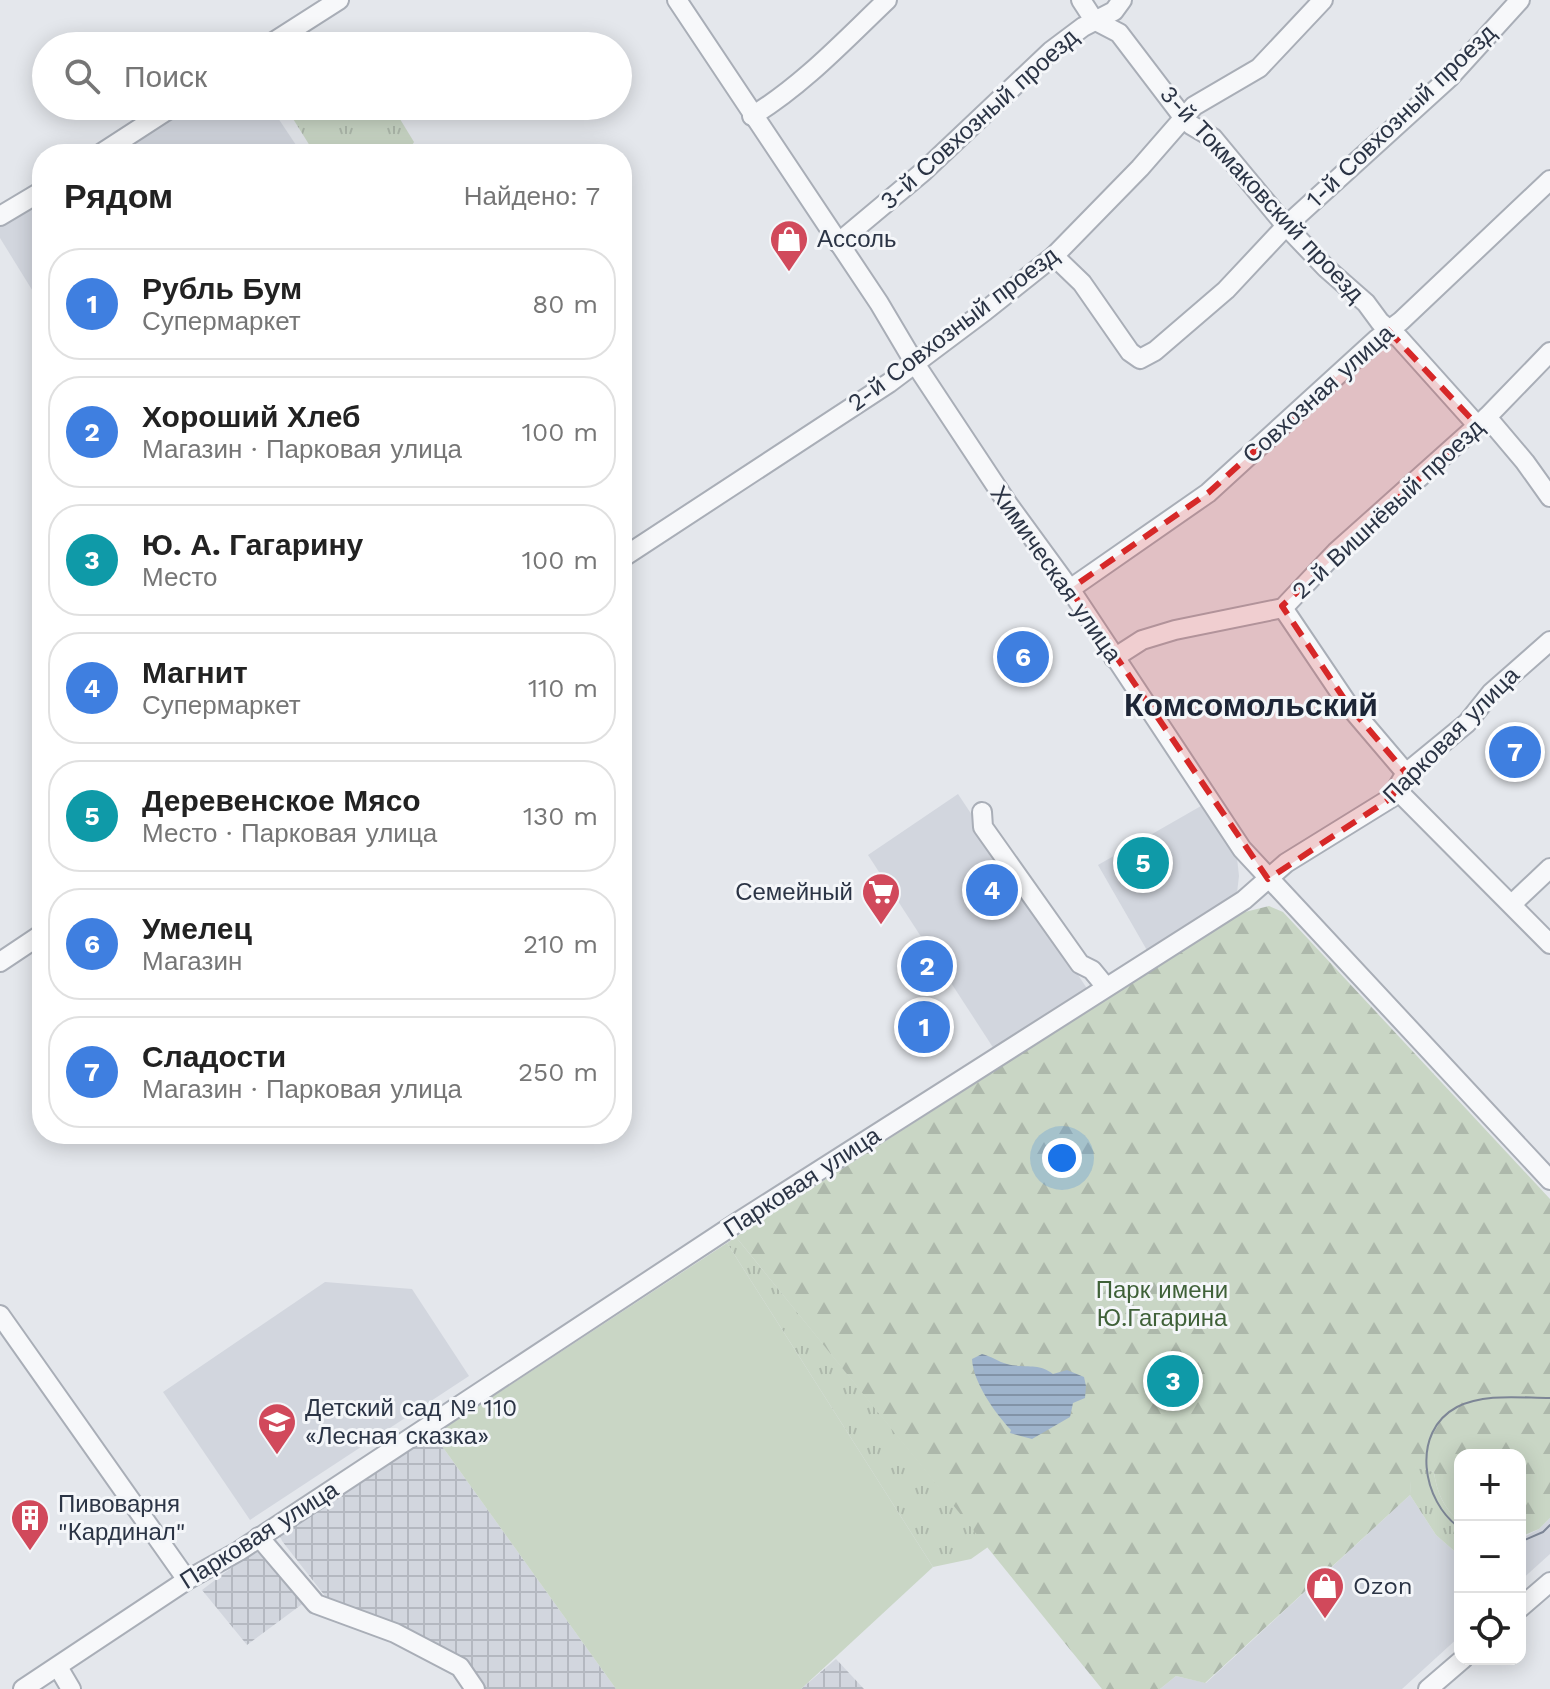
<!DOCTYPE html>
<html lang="ru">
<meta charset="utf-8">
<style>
body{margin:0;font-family:"Work Sans",sans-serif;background:#f6f6f6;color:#222}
.controls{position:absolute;right:24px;bottom:24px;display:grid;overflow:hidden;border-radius:16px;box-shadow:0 4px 20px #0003}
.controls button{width:72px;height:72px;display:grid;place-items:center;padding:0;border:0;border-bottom:2px solid #e0e0e0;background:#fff;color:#222;font:40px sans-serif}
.you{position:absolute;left:1062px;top:1158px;width:28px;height:28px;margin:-20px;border:6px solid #fff;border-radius:50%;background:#1a73e8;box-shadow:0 0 0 12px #1a73e833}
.badge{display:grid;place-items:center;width:52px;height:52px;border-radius:50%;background:#0f766e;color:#fff;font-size:26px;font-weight:700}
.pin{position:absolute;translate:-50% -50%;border:4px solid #fff;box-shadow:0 2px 8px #0006}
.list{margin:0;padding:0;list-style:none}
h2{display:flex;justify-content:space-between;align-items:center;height:104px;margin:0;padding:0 32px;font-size:34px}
h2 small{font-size:26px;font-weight:400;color:#767676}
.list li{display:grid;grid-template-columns:52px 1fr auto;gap:24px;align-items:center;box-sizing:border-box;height:112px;margin:0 16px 16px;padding:0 16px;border:2px solid #e0e0e0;border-radius:32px}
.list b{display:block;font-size:30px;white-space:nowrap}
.list p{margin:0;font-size:26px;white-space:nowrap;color:#767676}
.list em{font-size:26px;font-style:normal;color:#767676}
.icon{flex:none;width:44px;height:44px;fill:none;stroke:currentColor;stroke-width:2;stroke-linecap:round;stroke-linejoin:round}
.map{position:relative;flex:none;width:1550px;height:1689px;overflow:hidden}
.search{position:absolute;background:#fff;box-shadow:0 4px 20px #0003;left:32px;top:32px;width:600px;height:88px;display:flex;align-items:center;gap:20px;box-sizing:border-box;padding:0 28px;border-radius:44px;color:#767676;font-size:30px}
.panel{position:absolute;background:#fff;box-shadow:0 4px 20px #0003;left:32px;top:144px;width:600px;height:1000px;border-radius:32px}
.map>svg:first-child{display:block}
.built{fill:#d2d6de}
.industrial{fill:url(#industrial-grid)}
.grass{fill:url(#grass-tufts)}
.forest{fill:url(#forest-firs)}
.pitch{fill:#c9d6c5}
.water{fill:url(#water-rules)}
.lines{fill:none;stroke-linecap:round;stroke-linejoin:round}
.minor-casing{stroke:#a9aeb7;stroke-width:22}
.minor{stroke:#f7f8fa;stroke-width:18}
.tram{stroke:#7d8696;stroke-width:2}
.marked{fill:#d62828;fill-opacity:0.2;stroke:#d62828;stroke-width:6;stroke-dasharray:16 10;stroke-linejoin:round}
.labels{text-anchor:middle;stroke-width:6;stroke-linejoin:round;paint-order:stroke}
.street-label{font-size:24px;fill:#2b3445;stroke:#f4f6f9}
.poi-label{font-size:24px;fill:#2b3445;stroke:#f4f6f9;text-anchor:start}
.park-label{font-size:24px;fill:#3f6138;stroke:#f4f6f9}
.district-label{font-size:32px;font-weight:bold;fill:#1d2536;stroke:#f4f6f9}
</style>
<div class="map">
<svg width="1550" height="1689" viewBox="0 0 1550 1689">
<defs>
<pattern id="industrial-grid" width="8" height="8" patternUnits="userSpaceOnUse" patternTransform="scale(2)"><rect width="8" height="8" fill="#d2d6de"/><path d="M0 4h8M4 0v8" fill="none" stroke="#b4b8c0"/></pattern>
<pattern id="grass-tufts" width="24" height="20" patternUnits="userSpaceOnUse" patternTransform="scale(2)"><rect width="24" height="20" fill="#c9d6c5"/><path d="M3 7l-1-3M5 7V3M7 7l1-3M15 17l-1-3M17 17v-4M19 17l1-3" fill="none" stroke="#adb8ab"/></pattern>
<pattern id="forest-firs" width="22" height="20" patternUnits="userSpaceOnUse" patternTransform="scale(2)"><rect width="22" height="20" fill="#c9d6c5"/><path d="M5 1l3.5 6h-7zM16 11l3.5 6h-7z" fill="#adb8ab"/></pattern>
<pattern id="water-rules" width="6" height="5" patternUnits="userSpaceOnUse" patternTransform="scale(2)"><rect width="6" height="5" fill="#9fb4cc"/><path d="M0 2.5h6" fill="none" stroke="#8293a7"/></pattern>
</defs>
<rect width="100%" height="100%" fill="#e4e7ec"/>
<g class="built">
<polygon points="187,106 270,106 302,154 112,154"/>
<polygon points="42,199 42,306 0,238 0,227"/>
<polygon points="958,794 1088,990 994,1049 868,855"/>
<polygon points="1201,806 1237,858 1239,876 1237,893 1229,900 1148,952 1098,865"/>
<polygon points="325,1282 412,1289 469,1376 250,1520 163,1392"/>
<polygon points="1410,1495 1436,1535 1460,1556 1460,1636 1402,1689 1160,1689 1176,1676 1206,1683"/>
<polygon points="1550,1518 1550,1554 1520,1581 1520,1539 1539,1529"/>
</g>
<g class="industrial">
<polygon points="434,1435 616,1689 486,1689 475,1672 451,1655 341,1608 325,1596 282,1541 280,1536 282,1532"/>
<polygon points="260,1546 305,1602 247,1645 202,1590"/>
<polygon points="836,1659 864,1689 801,1689"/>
</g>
<g class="grass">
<polygon points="285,106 392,106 414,142 407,154 315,154"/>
<polygon points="736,1237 988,1547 971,1559 933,1567 727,1243"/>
<path d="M 1411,1466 L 1434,1472 C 1437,1494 1444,1507 1460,1523 L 1460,1556 L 1436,1535 L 1410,1495 Z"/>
</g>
<path class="forest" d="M 1269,906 L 1283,912 L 1550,1199 L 1550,1518 L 1539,1529 L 1520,1537 L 1520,1455 L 1460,1455 L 1460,1523 C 1444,1507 1437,1494 1434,1472 L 1412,1467 L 1410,1495 L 1205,1683 L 1176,1676 L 1160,1689 L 1102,1689 L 736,1237 L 1241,913 Z"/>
<polygon class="pitch" points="727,1243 933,1567 801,1689 616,1689 434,1435"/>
<path class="water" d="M 982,1354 C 991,1356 999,1362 1007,1364 C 1025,1369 1038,1362 1053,1374 L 1067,1370 L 1084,1377 L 1086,1386 L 1085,1398 L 1073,1403 L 1070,1417 L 1032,1439 L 1010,1433 L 1011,1430 C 995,1413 973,1382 972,1359 Z"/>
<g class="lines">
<defs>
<g id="minor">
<polyline points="677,0 879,303 914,362 1008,504 1070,589 1242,849 1550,1180"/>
<polyline points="1081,0 1094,20 1119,33 1183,117 1191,125 1213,138 1286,226 1326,268 1366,303 1380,322 1399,338 1477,425"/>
<polyline points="267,46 339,0"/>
<path d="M 752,116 C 802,86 845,40 887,0"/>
<polyline points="100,154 174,106"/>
<polyline points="0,216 42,191"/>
<polyline points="838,243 924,171 1051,51 1083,27 1114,11 1122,0"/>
<polyline points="1054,256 1082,283 1130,352 1140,359 1155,351 1226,290 1286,226 1450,77 1520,0"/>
<polyline points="1487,417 1525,462 1550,497"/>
<polyline points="622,558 889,383 985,311 1054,256 1140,168 1194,106 1259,68 1323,0"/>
<polyline points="1070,589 1208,493 1377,339 1401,321 1550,180"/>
<polyline points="1283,608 1349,706 1406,773"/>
<polyline points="1114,658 1142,640 1175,630 1283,608 1336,552 1487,417 1550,352"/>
<polyline points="1397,790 1550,944"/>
<polyline points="982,812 983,827 1080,964 1092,970 1106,987"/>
<polyline points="1512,904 1550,868"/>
<polyline points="0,962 42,934"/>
<polyline points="0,1315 187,1580"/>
<polyline points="259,1537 316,1604 395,1633 460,1667 475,1689"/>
<polyline points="1520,1608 1550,1582"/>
<polyline points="58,1667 71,1689"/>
<polyline points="23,1689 187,1580 239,1551 735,1224 1244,900 1286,863 1391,798 1406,773 1467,723 1491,693 1550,641"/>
<polyline points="1428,1689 1463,1659"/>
</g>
</defs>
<use href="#minor" class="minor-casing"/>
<use href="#minor" class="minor"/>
<g class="tram">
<path d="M 1460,1528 C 1422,1502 1410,1432 1457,1407 C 1485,1393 1520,1398 1550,1398"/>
<polyline points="1520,1542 1543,1532 1550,1525"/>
</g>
</g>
<path class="marked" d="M 1388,330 L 1477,425 L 1282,606 L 1349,706 L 1406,773 L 1391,798 L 1268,879 L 1070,589 L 1208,493 Z"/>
<defs>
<symbol id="shop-pin" viewBox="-11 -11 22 30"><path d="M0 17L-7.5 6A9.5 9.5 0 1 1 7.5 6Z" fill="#d1495b" stroke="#f4f6f9"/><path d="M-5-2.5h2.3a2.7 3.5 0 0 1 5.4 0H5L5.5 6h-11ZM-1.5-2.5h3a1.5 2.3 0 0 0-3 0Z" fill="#fff"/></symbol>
<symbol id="supermarket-pin" viewBox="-11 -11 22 30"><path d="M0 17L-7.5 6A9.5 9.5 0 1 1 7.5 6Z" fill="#d1495b" stroke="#f4f6f9"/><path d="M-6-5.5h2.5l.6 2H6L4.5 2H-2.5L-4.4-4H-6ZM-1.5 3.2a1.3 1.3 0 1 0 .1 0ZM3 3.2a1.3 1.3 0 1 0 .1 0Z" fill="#fff"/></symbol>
<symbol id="school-pin" viewBox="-11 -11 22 30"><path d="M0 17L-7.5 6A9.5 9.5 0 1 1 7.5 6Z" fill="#d1495b" stroke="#f4f6f9"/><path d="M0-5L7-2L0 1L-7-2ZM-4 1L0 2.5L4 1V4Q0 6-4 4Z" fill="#fff"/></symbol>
<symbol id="building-pin" viewBox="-11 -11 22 30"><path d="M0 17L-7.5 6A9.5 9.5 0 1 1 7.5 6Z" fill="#d1495b" stroke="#f4f6f9"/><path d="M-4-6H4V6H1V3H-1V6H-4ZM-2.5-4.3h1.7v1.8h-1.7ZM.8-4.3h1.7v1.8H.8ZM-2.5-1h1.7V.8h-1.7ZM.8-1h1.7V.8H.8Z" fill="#fff"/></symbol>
</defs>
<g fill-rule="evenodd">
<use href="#shop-pin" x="767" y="217" width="44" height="60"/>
<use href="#supermarket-pin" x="859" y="870" width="44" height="60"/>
<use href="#school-pin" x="255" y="1400" width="44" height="60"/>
<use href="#building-pin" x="8" y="1496" width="44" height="60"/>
<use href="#shop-pin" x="1303" y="1564" width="44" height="60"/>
</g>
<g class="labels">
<g class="street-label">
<text transform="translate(1401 116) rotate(-44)" y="8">1-й Совхозный проезд</text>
<text transform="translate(979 119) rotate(-42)" y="8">3-й Совхозный проезд</text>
<text transform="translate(1262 194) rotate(47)" y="8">3-й Токмаковский проезд</text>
<text transform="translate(953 329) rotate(-37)" y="8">2-й Совхозный проезд</text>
<text transform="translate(1318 394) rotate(-42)" y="8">Совхозная улица</text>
<text transform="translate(1388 509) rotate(-43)" y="8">2-й Вишнёвый проезд</text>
<text transform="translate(1056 574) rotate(55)" y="8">Химическая улица</text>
<text transform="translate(1451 735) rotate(-45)" y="8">Парковая улица</text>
<text transform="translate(802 1182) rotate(-33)" y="8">Парковая улица</text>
<text transform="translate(259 1535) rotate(-32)" y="8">Парковая улица</text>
</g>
<g class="poi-label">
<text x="817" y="247">Ассоль</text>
<text x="853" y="900" text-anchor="end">Семейный</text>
<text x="305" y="1416">Детский сад № 110<tspan x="305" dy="28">«Лесная сказка»</tspan></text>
<text x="58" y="1512">Пивоварня<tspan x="58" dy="28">"Кардинал"</tspan></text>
<text x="1353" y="1594">Ozon</text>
</g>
<g class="park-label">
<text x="1162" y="1298">Парк имени<tspan x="1162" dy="28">Ю.Гагарина</tspan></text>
</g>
<g class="district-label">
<text x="1251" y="716">Комсомольский</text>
</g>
</g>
</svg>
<div class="controls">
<button>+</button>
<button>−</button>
<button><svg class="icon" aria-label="locate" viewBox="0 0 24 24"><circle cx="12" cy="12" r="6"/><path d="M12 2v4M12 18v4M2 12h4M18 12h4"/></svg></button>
</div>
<div class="you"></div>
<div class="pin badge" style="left:924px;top:1027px;background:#3f7fe0">1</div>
<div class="pin badge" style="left:927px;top:966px;background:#3f7fe0">2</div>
<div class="pin badge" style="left:1173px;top:1381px;background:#0f9aa8">3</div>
<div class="pin badge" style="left:992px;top:890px;background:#3f7fe0">4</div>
<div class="pin badge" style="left:1143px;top:863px;background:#0f9aa8">5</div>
<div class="pin badge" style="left:1023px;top:657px;background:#3f7fe0">6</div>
<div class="pin badge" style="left:1515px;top:752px;background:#3f7fe0">7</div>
<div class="search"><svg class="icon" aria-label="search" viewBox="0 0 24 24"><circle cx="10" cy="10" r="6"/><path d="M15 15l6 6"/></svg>Поиск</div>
<section class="panel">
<h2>Рядом<small>Найдено: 7</small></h2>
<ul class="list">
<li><span class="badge" style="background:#3f7fe0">1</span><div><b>Рубль Бум</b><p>Супермаркет</p></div><em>80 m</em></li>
<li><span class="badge" style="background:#3f7fe0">2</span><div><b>Хороший Хлеб</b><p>Магазин · Парковая улица</p></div><em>100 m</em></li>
<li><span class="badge" style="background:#0f9aa8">3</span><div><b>Ю. А. Гагарину</b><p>Место</p></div><em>100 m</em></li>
<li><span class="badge" style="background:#3f7fe0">4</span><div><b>Магнит</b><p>Супермаркет</p></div><em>110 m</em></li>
<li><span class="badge" style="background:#0f9aa8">5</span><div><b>Деревенское Мясо</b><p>Место · Парковая улица</p></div><em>130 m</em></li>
<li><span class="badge" style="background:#3f7fe0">6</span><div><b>Умелец</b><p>Магазин</p></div><em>210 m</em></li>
<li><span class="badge" style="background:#3f7fe0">7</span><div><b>Сладости</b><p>Магазин · Парковая улица</p></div><em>250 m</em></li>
</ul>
</section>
</div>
